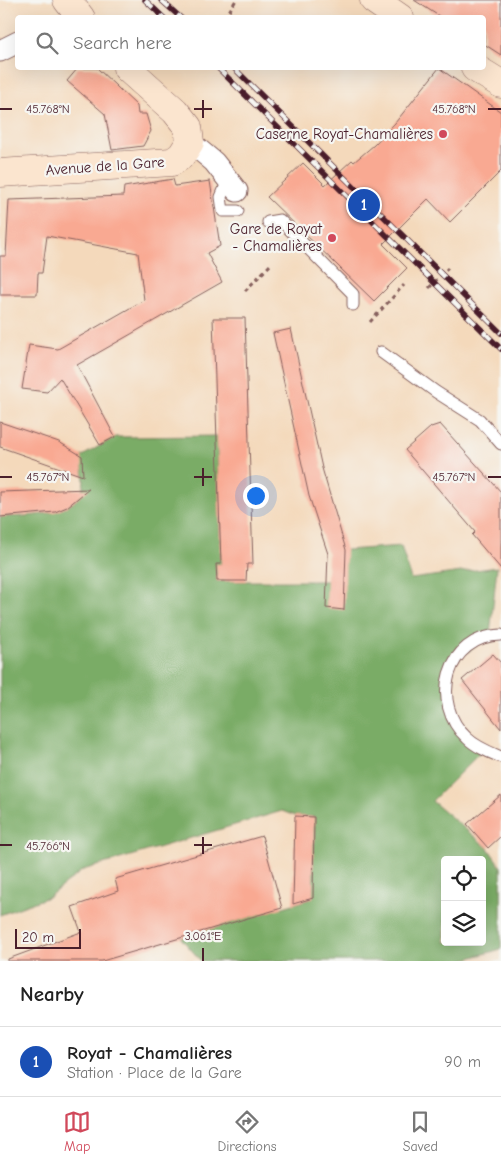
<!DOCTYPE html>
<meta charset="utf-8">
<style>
body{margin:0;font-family:"Comic Neue",sans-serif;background:#f2f2f2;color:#222}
.controls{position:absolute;right:15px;bottom:15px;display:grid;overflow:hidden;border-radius:5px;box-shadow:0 5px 20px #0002}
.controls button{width:45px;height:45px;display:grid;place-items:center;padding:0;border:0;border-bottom:1px solid #e0e0e0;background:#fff;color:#222;font:25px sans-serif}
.scale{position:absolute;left:15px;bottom:12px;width:66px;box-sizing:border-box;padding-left:5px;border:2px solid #4a1f2b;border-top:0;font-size:14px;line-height:18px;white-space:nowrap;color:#4a1f2b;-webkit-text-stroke:4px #f6f6f2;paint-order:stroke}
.you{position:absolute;left:255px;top:495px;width:18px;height:18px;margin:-12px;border:4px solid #fff;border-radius:50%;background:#1a73e8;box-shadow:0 0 0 8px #1a73e833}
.badge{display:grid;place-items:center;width:32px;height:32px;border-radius:50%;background:#d1495b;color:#fff;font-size:16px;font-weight:700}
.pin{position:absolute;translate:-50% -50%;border:2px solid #fff;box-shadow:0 1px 5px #0006}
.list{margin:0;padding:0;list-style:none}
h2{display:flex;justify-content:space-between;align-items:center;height:65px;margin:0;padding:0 20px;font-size:21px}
h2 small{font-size:16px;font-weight:400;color:#767676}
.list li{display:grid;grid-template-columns:32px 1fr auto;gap:15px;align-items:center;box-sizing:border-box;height:70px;padding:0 20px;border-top:1px solid #e0e0e0}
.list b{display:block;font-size:19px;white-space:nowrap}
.list p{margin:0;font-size:16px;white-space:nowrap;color:#767676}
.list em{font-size:16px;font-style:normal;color:#767676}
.icon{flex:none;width:28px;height:28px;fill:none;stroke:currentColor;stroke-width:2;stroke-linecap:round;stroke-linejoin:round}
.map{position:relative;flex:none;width:501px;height:961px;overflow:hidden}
.search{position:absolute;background:#fff;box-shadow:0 5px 20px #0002;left:15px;right:15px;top:15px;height:55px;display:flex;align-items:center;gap:12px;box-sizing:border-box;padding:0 18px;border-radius:5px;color:#767676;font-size:19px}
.sheet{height:135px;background:#fff}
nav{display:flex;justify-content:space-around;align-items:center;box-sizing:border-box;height:70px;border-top:1px solid #e0e0e0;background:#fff;font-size:14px;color:#767676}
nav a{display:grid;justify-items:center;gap:2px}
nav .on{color:#d1495b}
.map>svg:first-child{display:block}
.forest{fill:#7aac66;stroke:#626648;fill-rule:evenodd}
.building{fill:#f9a992}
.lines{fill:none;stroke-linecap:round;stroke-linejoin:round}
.service-casing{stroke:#86605d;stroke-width:13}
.minor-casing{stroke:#86605d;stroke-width:23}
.secondary-casing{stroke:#86605d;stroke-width:29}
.path{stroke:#86605d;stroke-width:3;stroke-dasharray:4 4;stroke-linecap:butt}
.service{stroke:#fff;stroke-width:11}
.minor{stroke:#fff;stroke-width:21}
.secondary{stroke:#fbe5cf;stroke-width:28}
.rail-casing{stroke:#4a1f2b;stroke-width:5.5}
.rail{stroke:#f6f6f2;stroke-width:4;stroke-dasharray:11;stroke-linecap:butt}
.ticks{fill:none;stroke:#4a1f2b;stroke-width:2}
.poi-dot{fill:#d1495b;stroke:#f6f6f2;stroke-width:2}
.labels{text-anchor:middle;stroke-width:4.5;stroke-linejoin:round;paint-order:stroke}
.poi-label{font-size:15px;fill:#4a1f2b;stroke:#f6f6f2;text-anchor:end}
.street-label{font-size:15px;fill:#4a1f2b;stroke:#f6f6f2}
.ticks-label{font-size:12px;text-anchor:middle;fill:#4a1f2b;stroke:#f6f6f2;stroke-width:4.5;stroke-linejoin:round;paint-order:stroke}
</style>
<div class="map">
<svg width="501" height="961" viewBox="0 0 501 961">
<rect width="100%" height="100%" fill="#f6f6f2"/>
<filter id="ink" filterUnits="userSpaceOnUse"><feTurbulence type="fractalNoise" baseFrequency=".02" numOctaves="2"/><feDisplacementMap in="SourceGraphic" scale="10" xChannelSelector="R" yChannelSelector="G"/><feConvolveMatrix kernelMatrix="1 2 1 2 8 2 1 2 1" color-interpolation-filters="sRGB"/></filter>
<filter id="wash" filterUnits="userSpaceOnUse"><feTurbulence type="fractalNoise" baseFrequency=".0096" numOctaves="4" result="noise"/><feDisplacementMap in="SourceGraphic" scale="20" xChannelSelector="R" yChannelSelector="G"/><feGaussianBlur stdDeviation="1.12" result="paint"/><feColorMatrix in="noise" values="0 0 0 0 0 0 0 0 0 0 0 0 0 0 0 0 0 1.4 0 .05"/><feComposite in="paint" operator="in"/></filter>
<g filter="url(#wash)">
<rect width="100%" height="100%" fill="#f4d9bb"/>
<path class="forest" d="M 217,436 L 221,564 L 216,564 L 217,581 L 327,581 L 346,550 L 401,546 L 411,579 L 497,567 L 490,635 L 452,664 L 448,706 L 483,750 L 432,801 L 488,848 L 501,867 L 501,949 L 459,961 L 201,961 L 181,938 L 313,898 L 314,817 L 295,816 L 282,811 L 83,870 L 48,897 L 0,915 L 0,517 C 37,516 102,516 79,458 L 115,437 ZM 445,860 L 482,860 L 482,942 L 445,942 Z"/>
<g id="blocks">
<g class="building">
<polygon points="414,0 501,0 501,55 484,44 484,18 442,18"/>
<polygon points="78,68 97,68 137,106 138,114 146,114 151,131 143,146 112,150 105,114 67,81"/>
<polygon points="439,68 501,112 501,171 450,222 428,199 383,244 407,268 374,301 267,197 303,163 325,185 352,160 354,162 374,145 395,123"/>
<polygon points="173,179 175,186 210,181 220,246 207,253 222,282 77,365 115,437 100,445 60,378 47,392 22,389 29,345 58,349 144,300 138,253 47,236 42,273 38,273 37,295 0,295 0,256 6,256 9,200 123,196 124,187"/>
<polygon points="213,318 245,318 253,564 247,564 246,581 217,581 216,564 221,564"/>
<polygon points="291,329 322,468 346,550 344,610 326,608 328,554 309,496 273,333"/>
<polygon points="0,422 59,442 82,456 83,476 0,447"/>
<polygon points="440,424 501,492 501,569 472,535 475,532 405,450 431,427"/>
<polygon points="89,489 67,507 55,512 0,517 0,492"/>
<polygon points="493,654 501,663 501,729 462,680"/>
<polygon points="501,795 501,836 488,848 467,824"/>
<polygon points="295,816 314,817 313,898 293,904"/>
<polygon points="262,836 282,908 102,961 8,961 8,959 81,932 72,907 118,891 115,879"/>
</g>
</g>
</g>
<g filter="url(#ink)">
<use href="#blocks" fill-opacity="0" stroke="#86605d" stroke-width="1"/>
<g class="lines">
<defs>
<g id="service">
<polyline points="228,180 221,197 223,211 238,211"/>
<polyline points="268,222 280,220 353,294 353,305"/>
<polyline points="381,352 436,392 480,420 501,444"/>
<path d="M 501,635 C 446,636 429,703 467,738 C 476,747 489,752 501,757"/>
</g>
<g id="minor">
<polyline points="0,51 18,42"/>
<polyline points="190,142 214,162 237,191"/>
</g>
<g id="secondary">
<polyline points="67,0 81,18"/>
<polyline points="374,0 400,18"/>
<polyline points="475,68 501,84"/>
<polyline points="0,173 172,162 181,156 190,142 188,127 175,111 127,68"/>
</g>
</defs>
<use href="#service" class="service-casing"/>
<use href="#minor" class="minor-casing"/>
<use href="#secondary" class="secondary-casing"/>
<g class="path">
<polyline points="225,18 236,0"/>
<polyline points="429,288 448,268"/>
<polyline points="245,291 272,263"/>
<polyline points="370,322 404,285"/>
</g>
<use href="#service" class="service"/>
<use href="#minor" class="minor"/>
<use href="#secondary" class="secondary"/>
<defs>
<g id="rail">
<polyline points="145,0 164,18"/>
<polyline points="161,0 181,18"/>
<polyline points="218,68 501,349"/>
<polyline points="234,68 501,333"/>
</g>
</defs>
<use href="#rail" class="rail-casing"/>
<use href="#rail" class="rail"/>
</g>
</g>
<path class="ticks" d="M 203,100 L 203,118M 0,109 L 12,109M 194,109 L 212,109M 488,109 L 501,109M 203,468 L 203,486M 0,477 L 12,477M 194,477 L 212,477M 488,477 L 501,477M 203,837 L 203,854M 0,845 L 12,845M 194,845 L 212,845M 203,948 L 203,961"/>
<g class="poi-dot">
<circle cx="443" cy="134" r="5"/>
<circle cx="332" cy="238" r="5"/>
</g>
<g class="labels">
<g class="poi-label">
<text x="433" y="139">Caserne Royat-Chamalières</text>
<text x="322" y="234">Gare de Royat<tspan x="322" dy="17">- Chamalières</tspan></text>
</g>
<g class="street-label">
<text transform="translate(105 166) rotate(-4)" y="5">Avenue de la Gare</text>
</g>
</g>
<g class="ticks-label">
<text x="48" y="113">45.768°N</text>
<text x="454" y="113">45.768°N</text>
<text x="48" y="481">45.767°N</text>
<text x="454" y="481">45.767°N</text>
<text x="48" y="850">45.766°N</text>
<text x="203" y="940">3.061°E</text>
</g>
</svg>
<div class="controls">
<button><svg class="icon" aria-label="locate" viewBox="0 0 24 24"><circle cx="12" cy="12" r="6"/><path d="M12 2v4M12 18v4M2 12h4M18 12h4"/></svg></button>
<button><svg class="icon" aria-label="layers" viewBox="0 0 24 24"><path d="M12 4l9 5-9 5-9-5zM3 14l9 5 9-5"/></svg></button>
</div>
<div class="scale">20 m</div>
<div class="you"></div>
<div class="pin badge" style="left:364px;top:205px;background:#1a4fb4">1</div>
<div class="search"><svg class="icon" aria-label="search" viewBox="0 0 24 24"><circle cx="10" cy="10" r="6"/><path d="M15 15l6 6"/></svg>Search here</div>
</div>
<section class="sheet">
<h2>Nearby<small></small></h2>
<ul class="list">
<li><span class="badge" style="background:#1a4fb4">1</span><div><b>Royat - Chamalières</b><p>Station · Place de la Gare</p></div><em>90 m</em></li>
</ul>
</section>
<nav>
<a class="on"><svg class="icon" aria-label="map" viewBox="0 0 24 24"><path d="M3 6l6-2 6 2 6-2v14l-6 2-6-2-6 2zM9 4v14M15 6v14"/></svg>Map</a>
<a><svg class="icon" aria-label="directions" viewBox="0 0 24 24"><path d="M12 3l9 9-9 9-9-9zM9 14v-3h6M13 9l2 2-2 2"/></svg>Directions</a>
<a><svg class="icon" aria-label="saved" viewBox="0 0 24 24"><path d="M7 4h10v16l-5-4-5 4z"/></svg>Saved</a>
</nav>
